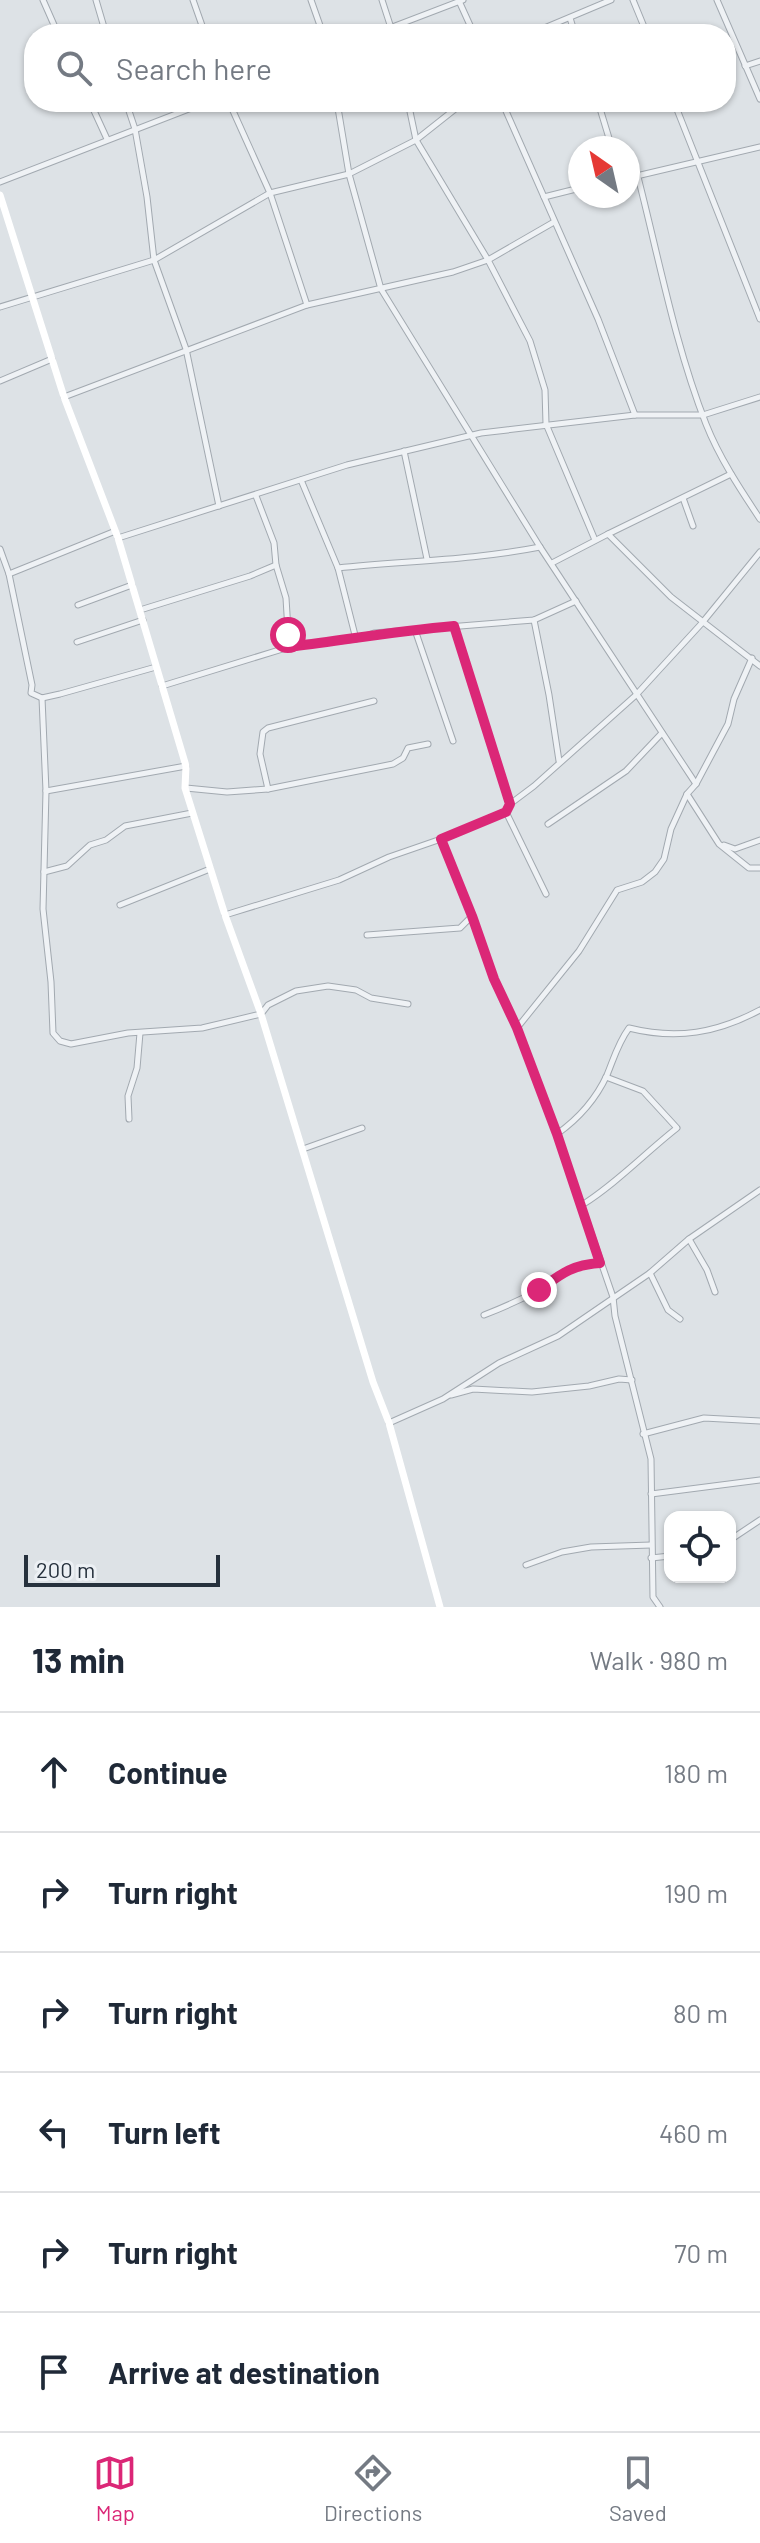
<!DOCTYPE html>
<meta charset="utf-8">
<style>
body{margin:0;font-family:Barlow,sans-serif;background:#f2f2f3;color:#1f2937}
.controls{position:absolute;right:24px;bottom:24px;display:grid;overflow:hidden;border-radius:16px;box-shadow:0 2px 6px #0004}
.controls button{width:72px;height:72px;display:grid;place-items:center;padding:0;border:0;border-bottom:2px solid #e0e1e3;background:#fff;color:#1f2937;font:40px sans-serif}
.compass{position:absolute;left:568px;top:136px;width:72px;height:72px;border-radius:50%;background:#fff;box-shadow:0 2px 6px #0004;rotate:326deg}
.scale{position:absolute;left:24px;bottom:20px;width:196px;box-sizing:border-box;padding-left:8px;border:4px solid #26313d;border-top:0;font-size:22px;line-height:28px;white-space:nowrap;color:#26313d;-webkit-text-stroke:6px #ecf0f4;paint-order:stroke}
.stop{position:absolute;width:24px;height:24px;margin:-18px;border:6px solid #db2777;border-radius:50%;background:#fff}
.stop.end{background:#db2777;border-color:#fff;box-shadow:0 2px 8px #0008}
.list{margin:0;padding:0;list-style:none}
h2{display:flex;justify-content:space-between;align-items:center;height:104px;margin:0;padding:0 32px;font-size:34px}
h2 small{font-size:26px;font-weight:400;color:#747a83}
.list li{display:grid;grid-template-columns:52px 1fr auto;gap:24px;align-items:center;box-sizing:border-box;height:120px;padding:0 32px;border-top:2px solid #e0e1e3}
.list b{display:block;font-size:30px;white-space:nowrap}
.list em{font-size:26px;font-style:normal;color:#747a83}
.icon{flex:none;width:44px;height:44px;fill:none;stroke:currentColor;stroke-width:2;stroke-linecap:round;stroke-linejoin:round}
.map{position:relative;flex:none;width:760px;height:1607px;overflow:hidden}
.search{position:absolute;background:#fff;box-shadow:0 2px 6px #0004;left:24px;right:24px;top:24px;height:88px;display:flex;align-items:center;gap:20px;box-sizing:border-box;padding:0 28px;border-radius:32px;color:#747a83;font-size:30px}
.sheet{height:824px;background:#fff}
nav{display:flex;justify-content:space-around;align-items:center;box-sizing:border-box;height:112px;border-top:2px solid #e0e1e3;background:#fff;font-size:22px;color:#747a83}
nav a{display:grid;justify-items:center;gap:4px}
nav .on{color:#db2777}
.map>svg:first-child{display:block}
.lines{fill:none;stroke-linecap:round;stroke-linejoin:round}
.street-casing{stroke:#a2a9b0;stroke-width:7}
.street{stroke:#eff2f5;stroke-width:5}
.secondary{stroke:#fff;stroke-width:7}
.route{stroke:#db2777;stroke-width:10}
</style>
<div class="map">
<svg width="760" height="1607" viewBox="0 0 760 1607">
<rect width="100%" height="100%" fill="#dde2e6"/>
<g class="lines">
<defs>
<g id="street">
<polyline points="43,0 58,34"/>
<polyline points="96,0 106,34"/>
<polyline points="193,0 205,34"/>
<polyline points="311,0 323,34"/>
<polyline points="382,0 393,34"/>
<polyline points="633,0 647,34"/>
<polyline points="717,0 760,99"/>
<polyline points="459,1 474,34"/>
<polyline points="570,18 575,34"/>
<polyline points="374,34 463,0"/>
<polyline points="530,34 611,0"/>
<polyline points="745,66 760,61"/>
<polyline points="90,102 107,139"/>
<polyline points="126,102 135,129 147,197 154,260 186,349 219,506"/>
<polyline points="229,102 270,193 307,305"/>
<polyline points="337,102 349,174 381,289 540,547 696,784"/>
<polyline points="408,102 416,140 488,260 530,341 545,390 546,424 595,540"/>
<polyline points="502,102 598,319 635,415"/>
<polyline points="598,102 612,148"/>
<polyline points="674,102 760,319"/>
<path d="M 638,177 C 659,259 675,345 706,424 C 719,457 740,489 760,519"/>
<polyline points="628,178 760,147"/>
<polyline points="0,182 207,102"/>
<polyline points="544,197 580,188"/>
<polyline points="0,307 154,260 270,193 349,174 416,140 464,102"/>
<polyline points="0,381 52,359"/>
<polyline points="64,397 307,305 453,272 488,260 554,222"/>
<polyline points="404,451 427,559"/>
<polyline points="301,480 338,568 356,639"/>
<polyline points="256,496 274,543 276,565 286,598 289,647"/>
<polyline points="683,498 693,526"/>
<polyline points="608,534 731,474"/>
<polyline points="118,538 347,465 481,433 635,415 703,415 760,397"/>
<polyline points="0,549 9,574 32,685 31,693 42,698 60,694 156,667"/>
<polyline points="552,563 608,534 671,597 760,666"/>
<path d="M 338,568 C 405,561 474,560 540,547"/>
<polyline points="9,574 113,532"/>
<polyline points="78,605 132,585"/>
<polyline points="140,610 250,576 276,565"/>
<polyline points="534,620 549,695 559,761"/>
<polyline points="454,626 510,804"/>
<polyline points="415,630 453,741"/>
<polyline points="77,642 143,620"/>
<polyline points="162,686 289,647 356,639 374,633 534,620 576,601"/>
<polyline points="42,698 46,791 43,909 51,982 53,1033 60,1041 71,1044 128,1033 202,1028 261,1014 268,1005 296,991 328,986 356,990 371,998 408,1004"/>
<polyline points="186,788 227,792 268,789 393,764 403,758 408,748 428,744"/>
<polyline points="268,789 260,754 263,732 268,728 374,701"/>
<polyline points="46,791 186,766"/>
<polyline points="687,794 719,844 749,868 760,868"/>
<polyline points="506,812 546,894"/>
<polyline points="548,824 626,771 662,733"/>
<polyline points="441,839 472,916 494,979 517,1028 557,1134 613,1297 615,1316 651,1459 653,1597 660,1607"/>
<polyline points="724,845 735,849 760,840"/>
<polyline points="44,872 67,866 90,845 106,840 125,826 192,813"/>
<polyline points="120,905 210,869"/>
<polyline points="225,915 339,880 389,857 441,839 506,812 510,804 534,786 636,695 702,623 760,552"/>
<polyline points="367,935 460,928 472,916"/>
<polyline points="517,1028 579,951 617,890 642,882 655,872 664,859 671,829 687,794 696,784 728,724 734,699 752,658"/>
<polyline points="129,1119 128,1096 137,1068 140,1033"/>
<path d="M 557,1134 C 578,1119 596,1099 607,1075 C 614,1058 618,1043 629,1028 C 677,1040 717,1033 760,1010"/>
<polyline points="303,1149 362,1128"/>
<path d="M 582,1205 C 617,1183 645,1153 677,1128 L 643,1091 L 606,1077"/>
<polyline points="689,1239 707,1270 715,1292"/>
<polyline points="650,1273 668,1310 680,1319"/>
<path d="M 484,1315 C 502,1308 520,1300 537,1291 C 565,1276 563,1266 600,1263"/>
<polyline points="451,1395 473,1389 532,1392 589,1386 619,1379 632,1380"/>
<polyline points="389,1423 443,1399 499,1363 558,1336 650,1273 689,1239 760,1190"/>
<polyline points="643,1434 704,1418 760,1421"/>
<polyline points="651,1494 760,1480"/>
<polyline points="730,1540 760,1520"/>
<polyline points="651,1558 670,1556"/>
<polyline points="526,1565 562,1552 591,1547 651,1545"/>
</g>
</defs>
<use href="#street" class="street-casing"/>
<use href="#street" class="street"/>
<polyline class="secondary" points="0,195 64,397 118,538 186,766 185,788 225,915 261,1014 373,1382 389,1423 440,1607"/>
</g>
<g class="lines">
<path class="route" d="M 288,635 L 289,647 C 344,640 398,631 454,626 L 510,804 L 506,812 L 441,839 L 472,916 L 494,979 L 517,1028 L 557,1134 L 600,1263 C 571,1265 561,1274 539,1290"/>
</g>
</svg>
<div class="controls">
<button><svg class="icon" aria-label="locate" viewBox="0 0 24 24"><circle cx="12" cy="12" r="6"/><path d="M12 2v4M12 18v4M2 12h4M18 12h4"/></svg></button>
</div>
<svg class="compass" viewBox="-18 -18 36 36"><path d="M0-13l5 13h-10z" fill="#e53935"/><path d="M0 13l5-13h-10z" fill="#747a83"/></svg>
<div class="scale">200 m</div>
<div class="stop" style="left:288px;top:635px"></div>
<div class="stop end" style="left:539px;top:1290px"></div>
<div class="search"><svg class="icon" aria-label="search" viewBox="0 0 24 24"><circle cx="10" cy="10" r="6"/><path d="M15 15l6 6"/></svg>Search here</div>
</div>
<section class="sheet">
<h2>13 min<small>Walk · 980 m</small></h2>
<ul class="list">
<li><svg class="icon" aria-label="ahead" viewBox="0 0 24 24"><path d="M12 20V5M6 11l6-6 6 6"/></svg><div><b>Continue</b></div><em>180 m</em></li>
<li><svg class="icon" aria-label="right" viewBox="0 0 24 24"><path d="M7 20v-9h11M14 6l5 5-5 5"/></svg><div><b>Turn right</b></div><em>190 m</em></li>
<li><svg class="icon" aria-label="right" viewBox="0 0 24 24"><path d="M7 20v-9h11M14 6l5 5-5 5"/></svg><div><b>Turn right</b></div><em>80 m</em></li>
<li><svg class="icon" aria-label="left" viewBox="0 0 24 24"><path d="M17 20v-9H6M10 6l-5 5 5 5"/></svg><div><b>Turn left</b></div><em>460 m</em></li>
<li><svg class="icon" aria-label="right" viewBox="0 0 24 24"><path d="M7 20v-9h11M14 6l5 5-5 5"/></svg><div><b>Turn right</b></div><em>70 m</em></li>
<li><svg class="icon" aria-label="arrive" viewBox="0 0 24 24"><path d="M6 21V4h12l-3 4 3 4H6"/></svg><div><b>Arrive at destination</b></div></li>
</ul>
</section>
<nav>
<a class="on"><svg class="icon" aria-label="map" viewBox="0 0 24 24"><path d="M3 6l6-2 6 2 6-2v14l-6 2-6-2-6 2zM9 4v14M15 6v14"/></svg>Map</a>
<a><svg class="icon" aria-label="directions" viewBox="0 0 24 24"><path d="M12 3l9 9-9 9-9-9zM9 14v-3h6M13 9l2 2-2 2"/></svg>Directions</a>
<a><svg class="icon" aria-label="saved" viewBox="0 0 24 24"><path d="M7 4h10v16l-5-4-5 4z"/></svg>Saved</a>
</nav>
